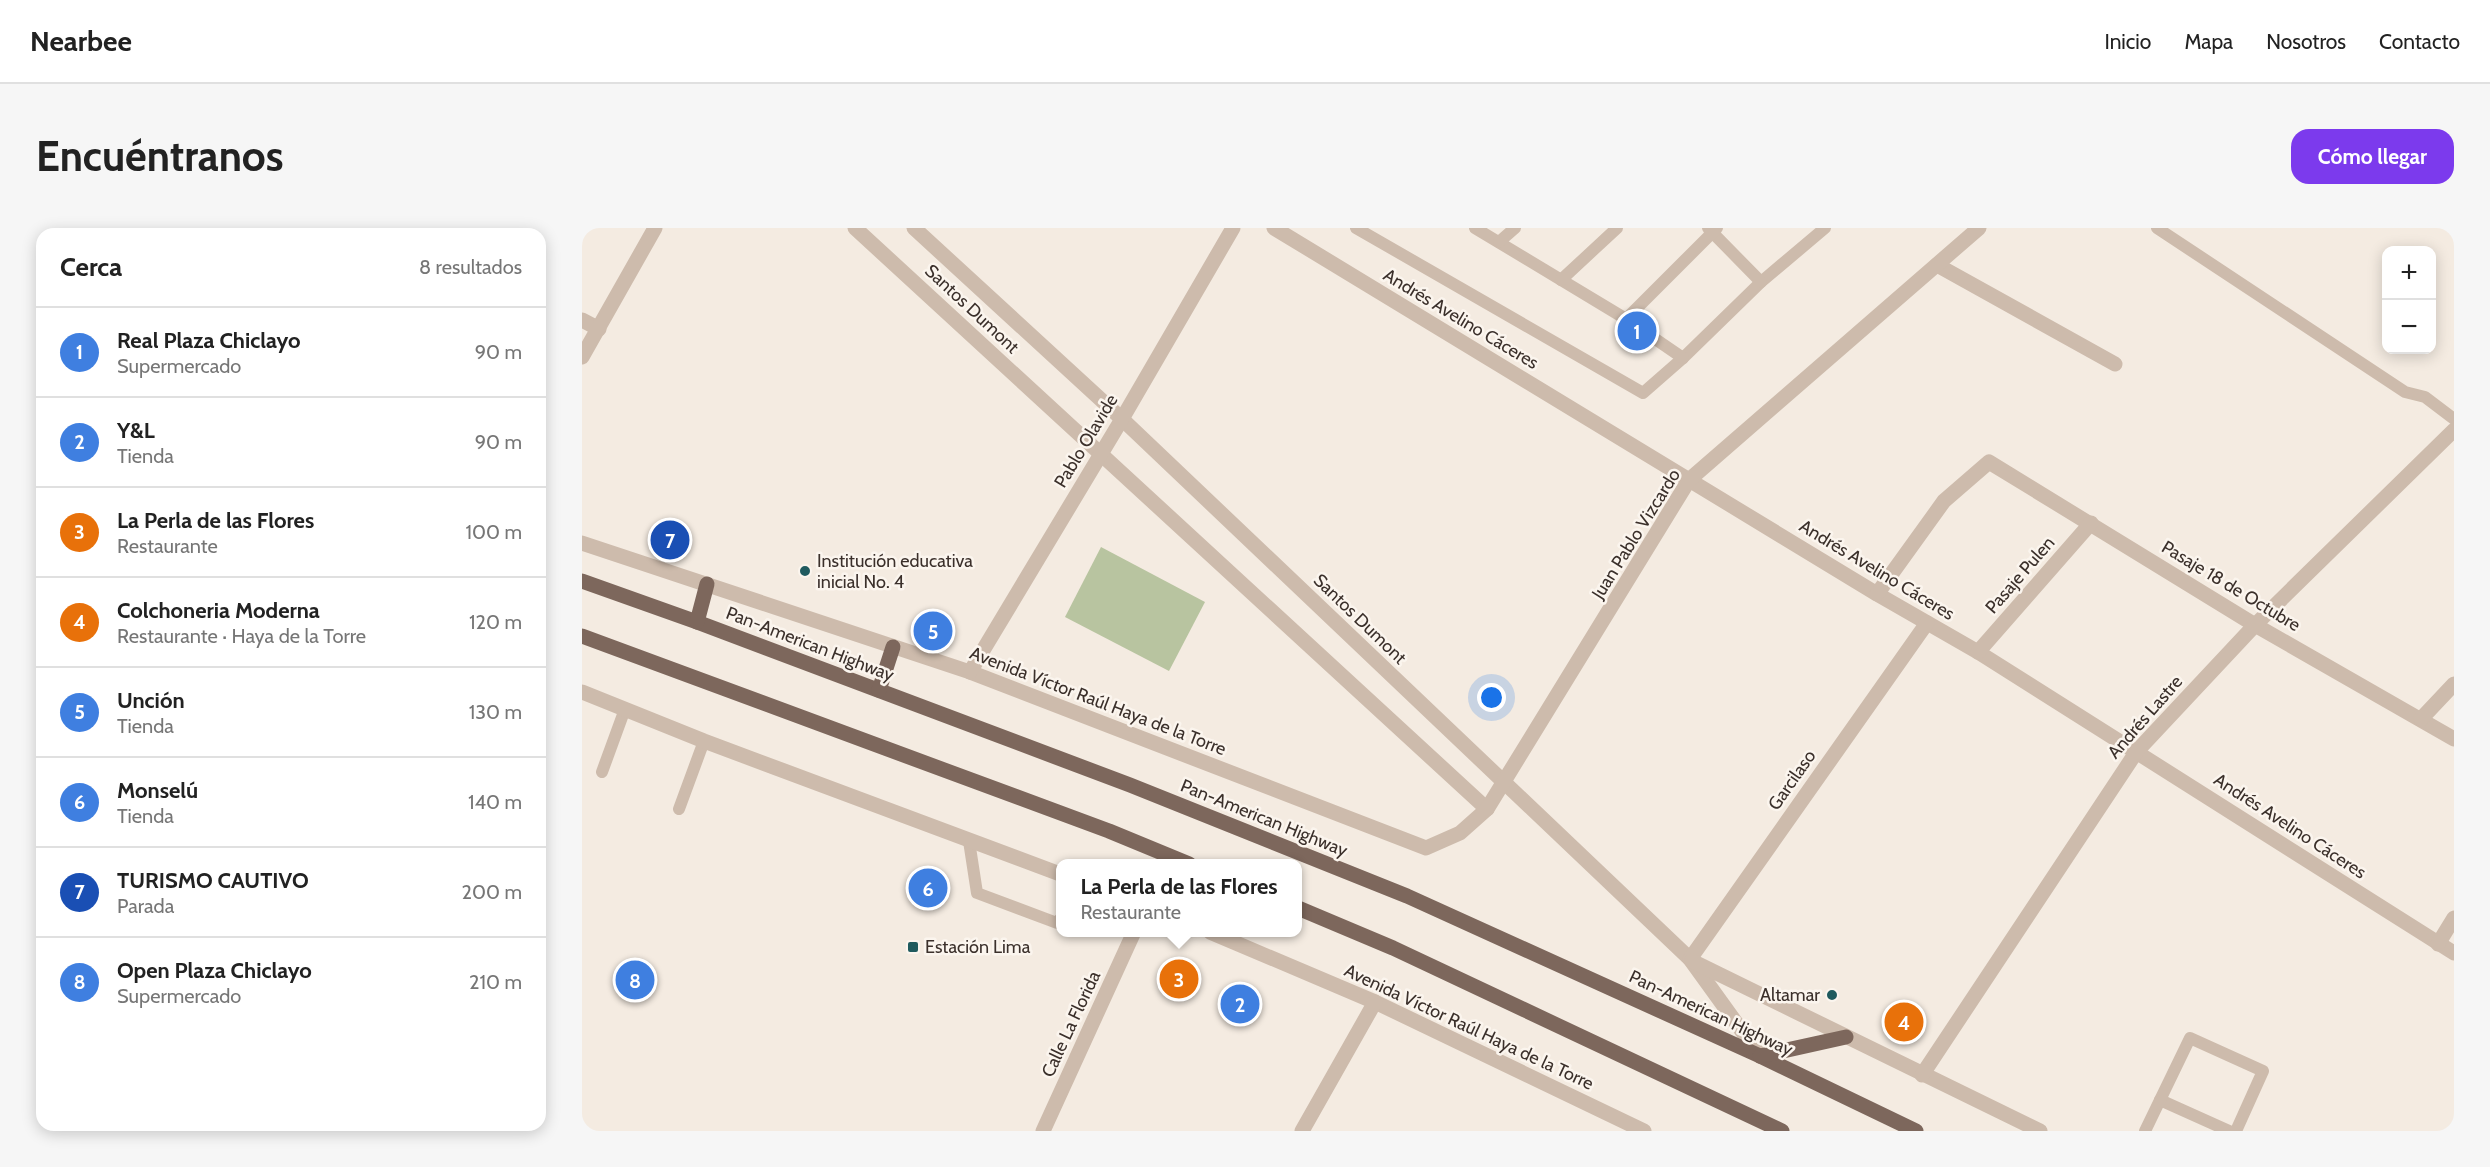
<!DOCTYPE html>
<html lang="es">
<meta charset="utf-8">
<style>
body{margin:0;font-family:Cabin,sans-serif;background:#f6f6f6;color:#222}
.controls{position:absolute;right:18px;top:18px;display:grid;overflow:hidden;border-radius:12px;box-shadow:0 3px 15px #0003}
.controls button{width:54px;height:54px;display:grid;place-items:center;padding:0;border:0;border-bottom:2px solid #e0e0e0;background:#fff;color:#222;font:30px sans-serif}
.you{position:absolute;left:910px;top:470px;width:21px;height:21px;margin:-15px;border:4px solid #fff;border-radius:50%;background:#1a73e8;box-shadow:0 0 0 9px #1a73e833}
.badge{display:grid;place-items:center;width:39px;height:39px;border-radius:50%;background:#7c3aed;color:#fff;font-size:20px;font-weight:700}
.pin{position:absolute;translate:-50% -50%;border:3px solid #fff;box-shadow:0 2px 6px #0006}
.popup{position:absolute;left:474px;top:631px;width:246px;height:78px;box-sizing:border-box;display:grid;place-content:center;border-radius:12px;background:#fff;filter:drop-shadow(0 2px 4px #0005);font-size:20px;white-space:nowrap;color:#767676}
.popup b{font-size:22px;color:#222}
.popup::after{content:'';position:absolute;left:50%;top:100%;margin-left:-12px;border:12px solid transparent;border-top-color:#fff}
.list{margin:0;padding:0;list-style:none}
h2{display:flex;justify-content:space-between;align-items:center;height:78px;margin:0;padding:0 24px;font-size:26px}
h2 small{font-size:20px;font-weight:400;color:#767676}
.list li{display:grid;grid-template-columns:39px 1fr auto;gap:18px;align-items:center;box-sizing:border-box;height:90px;padding:0 24px;border-top:2px solid #e0e0e0}
.list b{display:block;font-size:22px;white-space:nowrap}
.list p{margin:0;font-size:20px;white-space:nowrap;color:#767676}
.list em{font-size:20px;font-style:normal;color:#767676}
.map{position:relative;flex:none;width:1872px;height:903px;overflow:hidden;border-radius:18px}
header{display:flex;align-items:center;gap:36px;box-sizing:border-box;height:84px;padding:0 30px;background:#fff;border-bottom:2px solid #e0e0e0}
header strong{font-size:28px}
nav{display:flex;gap:33px;margin-inline-start:auto;font-size:21px}
.intro{display:flex;align-items:center;justify-content:space-between;box-sizing:border-box;height:144px;padding:0 36px}
h1{margin:0;font-size:42px}
.button{padding:15px 27px;border-radius:18px;background:#7c3aed;color:#fff;font-size:21px;font-weight:700}
main{display:flex;gap:36px;padding:0 36px}
aside{flex:1;background:#fff;border-radius:18px;box-shadow:0 3px 15px #0003}
.map>svg:first-child{display:block}
.green{fill:#b8c4a0}
.lines{fill:none;stroke-linecap:round;stroke-linejoin:round}
.service{stroke:#cdbbac;stroke-width:12}
.minor{stroke:#cdbbac;stroke-width:15}
.primary{stroke:#7d675c;stroke-width:15}
.poi-dot{fill:#1f5a5e;stroke:#fbf5ee;stroke-width:2}
.labels{text-anchor:middle;stroke-width:5;stroke-linejoin:round;paint-order:stroke}
.street-label{font-size:18px;fill:#3b302b;stroke:#fbf5ee}
.poi-label{font-size:18px;fill:#3b302b;stroke:#fbf5ee;text-anchor:start}
</style>
<header>
<strong>Nearbee</strong>
<nav><a>Inicio</a><a>Mapa</a><a>Nosotros</a><a>Contacto</a></nav>
</header>
<div class="intro"><h1>Encuéntranos</h1><a class="button">Cómo llegar</a></div>
<main>
<aside>
<h2>Cerca<small>8 resultados</small></h2>
<ul class="list">
<li><span class="badge" style="background:#3f7fe0">1</span><div><b>Real Plaza Chiclayo</b><p>Supermercado</p></div><em>90 m</em></li>
<li><span class="badge" style="background:#3f7fe0">2</span><div><b>Y&amp;L</b><p>Tienda</p></div><em>90 m</em></li>
<li><span class="badge" style="background:#e8710a">3</span><div><b>La Perla de las Flores</b><p>Restaurante</p></div><em>100 m</em></li>
<li><span class="badge" style="background:#e8710a">4</span><div><b>Colchoneria Moderna</b><p>Restaurante · Haya de la Torre</p></div><em>120 m</em></li>
<li><span class="badge" style="background:#3f7fe0">5</span><div><b>Unción</b><p>Tienda</p></div><em>130 m</em></li>
<li><span class="badge" style="background:#3f7fe0">6</span><div><b>Monselú</b><p>Tienda</p></div><em>140 m</em></li>
<li><span class="badge" style="background:#1a4fb4">7</span><div><b>TURISMO CAUTIVO</b><p>Parada</p></div><em>200 m</em></li>
<li><span class="badge" style="background:#3f7fe0">8</span><div><b>Open Plaza Chiclayo</b><p>Supermercado</p></div><em>210 m</em></li>
</ul>
</aside>
<div class="map">
<svg width="1872" height="903" viewBox="0 0 1872 903">
<rect width="100%" height="100%" fill="#f4ebe1"/>
<polygon class="green" points="519,319 623,374 587,443 483,389"/>
<g class="lines">
<g class="service">
<polyline points="774,0 1061,165 1101,130 1179,54 1243,0"/>
<polyline points="893,0 1044,91 1101,130"/>
<polyline points="1126,0 1179,54"/>
<polyline points="1575,0 1823,164 1843,169 1872,191"/>
<polyline points="917,14 933,0"/>
<polyline points="979,52 1035,0"/>
<polyline points="1044,91 1135,0"/>
<polyline points="20,544 43,481"/>
<polyline points="97,581 122,513"/>
<polyline points="387,613 395,665 475,695 478,691"/>
<polyline points="1578,872 1647,903"/>
<polyline points="1563,903 1608,810 1681,843 1654,903"/>
</g>
<g class="minor">
<polyline points="273,0 905,581"/>
<polyline points="332,0 540,191 1108,731 1178,828"/>
<polyline points="692,0 1295,366 1396,424 1872,725"/>
<polyline points="1355,37 1533,136"/>
<polyline points="0,92 17,101"/>
<polyline points="0,129 73,0"/>
<polyline points="0,315 388,444 844,620 878,605 905,581 1107,252 1397,0"/>
<polyline points="1295,366 1362,273 1407,234 1673,397 1872,511"/>
<polyline points="1396,424 1509,295"/>
<polyline points="388,444 540,191 651,0"/>
<polyline points="0,464 122,513 478,646"/>
<polyline points="1839,491 1872,456"/>
<polyline points="628,704 793,774 1062,903"/>
<polyline points="1856,716 1872,690"/>
<polyline points="1108,731 1345,395"/>
<polyline points="1110,733 1458,903"/>
<polyline points="1340,847 1555,523 1673,397 1872,202"/>
<polyline points="461,903 552,704"/>
<polyline points="720,903 793,774"/>
</g>
<g class="primary">
<polyline points="0,353 115,394 548,557 825,668 1178,828 1334,903"/>
<polyline points="115,394 125,356"/>
<polyline points="0,408 527,603 607,636"/>
<polyline points="297,462 311,419"/>
<polyline points="716,680 811,720 1200,903"/>
<polyline points="1178,828 1264,809"/>
</g>
</g>
<g class="poi-dot">
<circle cx="223" cy="343" r="6"/>
<rect x="325" y="713" width="12" height="12" rx="3"/>
<circle cx="1250" cy="767" r="6"/>
</g>
<g class="labels">
<g class="street-label">
<text transform="translate(390 81) rotate(43)" y="6">Santos Dumont</text>
<text transform="translate(879 91) rotate(31)" y="6">Andrés Avelino Cáceres</text>
<text transform="translate(504 213) rotate(-59)" y="6">Pablo Olavide</text>
<text transform="translate(1054 306) rotate(-58)" y="6">Juan Pablo Vizcardo</text>
<text transform="translate(1295 342) rotate(31)" y="6">Andrés Avelino Cáceres</text>
<text transform="translate(1438 347) rotate(-49)" y="6">Pasaje Pulen</text>
<text transform="translate(1649 358) rotate(31)" y="6">Pasaje 18 de Octubre</text>
<text transform="translate(778 391) rotate(44)" y="6">Santos Dumont</text>
<text transform="translate(228 416) rotate(21)" y="6">Pan-American Highway</text>
<text transform="translate(516 473) rotate(21)" y="6">Avenida Víctor Raúl Haya de la Torre</text>
<text transform="translate(1563 489) rotate(-49)" y="6">Andrés Lastre</text>
<text transform="translate(1210 552) rotate(-55)" y="6">Garcilaso</text>
<text transform="translate(682 590) rotate(22)" y="6">Pan-American Highway</text>
<text transform="translate(1708 598) rotate(33)" y="6">Andrés Avelino Cáceres</text>
<text transform="translate(1129 785) rotate(25)" y="6">Pan-American Highway</text>
<text transform="translate(489 796) rotate(-65)" y="6">Calle La Florida</text>
<text transform="translate(887 799) rotate(25)" y="6">Avenida Víctor Raúl Haya de la Torre</text>
</g>
<g class="poi-label">
<text x="235" y="339">Institución educativa<tspan x="235" dy="21">inicial No. 4</tspan></text>
<text x="343" y="725">Estación Lima</text>
<text x="1238" y="773" text-anchor="end">Altamar</text>
</g>
</g>
</svg>
<div class="controls">
<button>+</button>
<button>−</button>
</div>
<div class="you"></div>
<div class="pin badge" style="left:1055px;top:103px;background:#3f7fe0">1</div>
<div class="pin badge" style="left:658px;top:776px;background:#3f7fe0">2</div>
<div class="pin badge" style="left:597px;top:751px;background:#e8710a">3</div>
<div class="popup"><b>La Perla de las Flores</b>Restaurante</div>
<div class="pin badge" style="left:1322px;top:794px;background:#e8710a">4</div>
<div class="pin badge" style="left:351px;top:403px;background:#3f7fe0">5</div>
<div class="pin badge" style="left:346px;top:660px;background:#3f7fe0">6</div>
<div class="pin badge" style="left:88px;top:312px;background:#1a4fb4">7</div>
<div class="pin badge" style="left:53px;top:752px;background:#3f7fe0">8</div>
</div>
</main>
